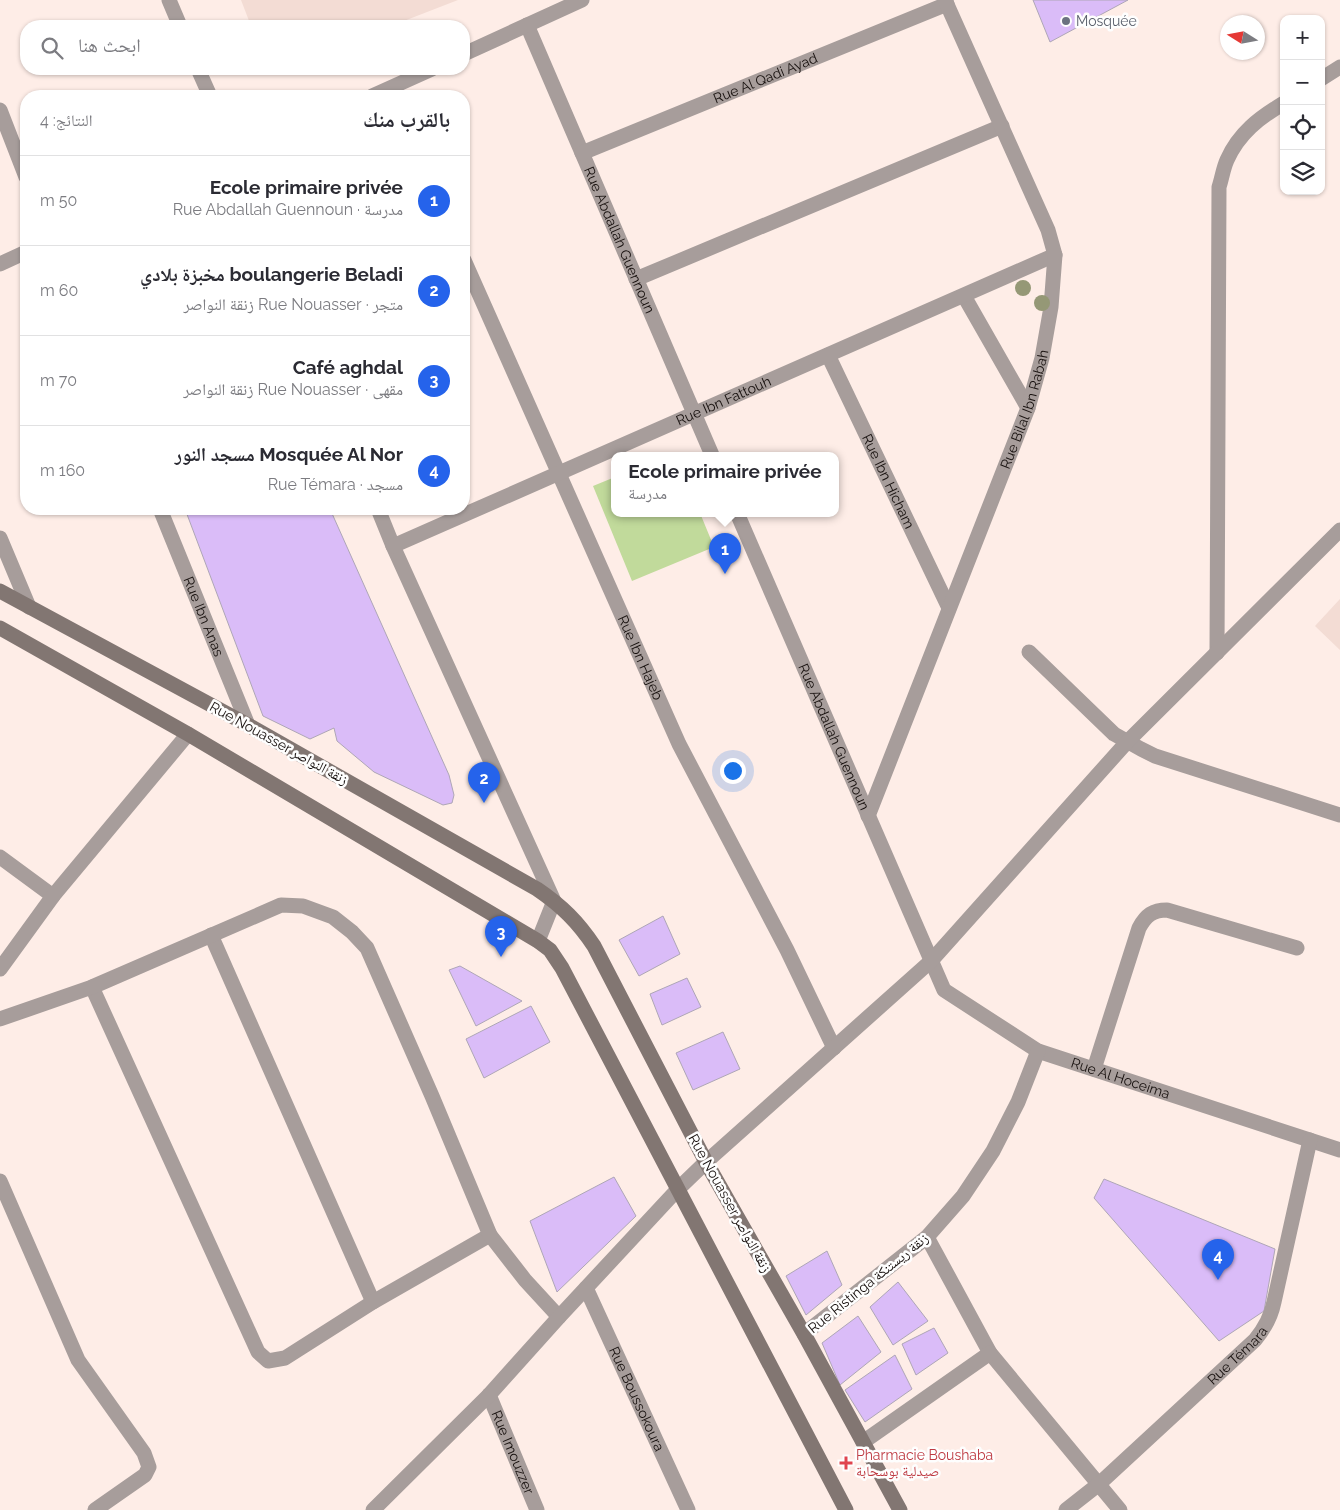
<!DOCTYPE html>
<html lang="ar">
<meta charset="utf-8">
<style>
body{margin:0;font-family:Raleway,"Noto Naskh Arabic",sans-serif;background:#f2f2f3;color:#2b2b33;direction:rtl}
.controls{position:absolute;right:15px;top:15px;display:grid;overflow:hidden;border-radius:10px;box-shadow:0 1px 4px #0004}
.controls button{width:45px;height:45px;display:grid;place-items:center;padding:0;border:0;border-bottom:1px solid #e1e1e2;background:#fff;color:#2b2b33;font:25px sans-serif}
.compass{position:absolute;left:1220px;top:15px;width:45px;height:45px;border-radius:50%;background:#fff;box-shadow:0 1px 4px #0004;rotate:281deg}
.you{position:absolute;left:732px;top:770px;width:18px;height:18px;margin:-12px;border:4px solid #fff;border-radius:50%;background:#1a73e8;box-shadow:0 0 0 8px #1a73e833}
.badge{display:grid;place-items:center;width:32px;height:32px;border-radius:50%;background:#2563eb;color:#fff;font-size:16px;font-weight:700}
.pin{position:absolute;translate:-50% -41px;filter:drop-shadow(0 1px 2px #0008)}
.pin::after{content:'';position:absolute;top:26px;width:18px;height:15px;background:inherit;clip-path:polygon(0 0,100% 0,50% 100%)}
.popup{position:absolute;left:611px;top:452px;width:228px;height:65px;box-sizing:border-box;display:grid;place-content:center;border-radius:10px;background:#fff;filter:drop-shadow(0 1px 4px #0005);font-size:16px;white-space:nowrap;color:#7c7c81}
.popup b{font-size:19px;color:#2b2b33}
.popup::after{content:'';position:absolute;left:50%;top:100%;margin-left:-10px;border:10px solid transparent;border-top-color:#fff}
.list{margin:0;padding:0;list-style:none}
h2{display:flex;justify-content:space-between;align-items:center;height:65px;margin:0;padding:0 20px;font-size:21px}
h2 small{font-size:16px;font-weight:400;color:#7c7c81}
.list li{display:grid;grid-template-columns:32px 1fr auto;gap:15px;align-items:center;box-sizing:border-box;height:90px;padding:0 20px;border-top:1px solid #e1e1e2}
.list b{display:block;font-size:19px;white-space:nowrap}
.list p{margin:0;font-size:16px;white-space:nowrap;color:#7c7c81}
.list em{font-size:16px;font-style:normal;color:#7c7c81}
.icon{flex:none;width:28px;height:28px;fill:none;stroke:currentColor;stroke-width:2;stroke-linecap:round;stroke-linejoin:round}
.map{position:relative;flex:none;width:1340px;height:1510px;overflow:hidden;direction:ltr}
.search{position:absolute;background:#fff;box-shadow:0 1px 4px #0004;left:20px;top:20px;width:450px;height:55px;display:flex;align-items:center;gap:12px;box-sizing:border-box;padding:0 18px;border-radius:20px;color:#7c7c81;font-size:19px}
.panel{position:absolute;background:#fff;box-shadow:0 1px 4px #0004;left:20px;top:90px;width:450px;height:425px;border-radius:20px;direction:rtl}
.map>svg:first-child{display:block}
.built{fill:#f3dcd4}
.green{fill:#c1da9b}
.building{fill:#dabcf8;stroke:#aea6b6}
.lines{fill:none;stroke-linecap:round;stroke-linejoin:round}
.street{stroke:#a79d9b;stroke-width:15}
.secondary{stroke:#827672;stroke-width:15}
.tree{fill:#959876}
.worship-dot{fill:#6b7280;stroke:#fefefe;stroke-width:2}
.health-dot{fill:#e0444e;stroke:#fefefe;stroke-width:2}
.labels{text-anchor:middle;stroke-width:5;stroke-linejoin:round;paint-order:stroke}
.worship-label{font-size:14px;fill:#5b616d;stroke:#fefefe;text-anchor:start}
.street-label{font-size:14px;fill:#17100e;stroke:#fefefe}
.health-label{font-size:14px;fill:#be3a42;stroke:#fefefe;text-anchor:start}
</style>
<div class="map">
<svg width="1340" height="1510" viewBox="0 0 1340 1510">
<rect width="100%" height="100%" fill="#feede7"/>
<g class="built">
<polygon points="241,0 458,0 391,26 251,26"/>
<polygon points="1340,599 1340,650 1315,626"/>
</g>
<polygon class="green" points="615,477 615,513 700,513 714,547 632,581 593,486"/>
<g class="building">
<polygon points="1033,0 1128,0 1050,42"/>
<polygon points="185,509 330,509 449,775 454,795 452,803 443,805 374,772 337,741 334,728 310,739 263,716"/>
<polygon points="663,916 680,954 639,976 619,940"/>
<polygon points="460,966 522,1001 476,1026 449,970"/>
<polygon points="687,978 701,1007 662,1025 650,994"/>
<polygon points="531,1006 550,1042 484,1078 466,1039"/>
<polygon points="723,1032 740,1069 693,1090 676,1053"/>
<polygon points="614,1177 636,1216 557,1292 530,1221"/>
<polygon points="1104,1179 1275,1249 1264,1311 1219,1341 1094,1198"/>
<polygon points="827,1251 842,1285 806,1315 786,1276"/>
<polygon points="898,1282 928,1321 893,1345 870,1307"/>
<polygon points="858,1316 881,1352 840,1385 822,1343"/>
<polygon points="934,1328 948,1353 916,1375 902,1344"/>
<polygon points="895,1355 912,1389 865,1422 845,1390"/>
</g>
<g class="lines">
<g class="street">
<polyline points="169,0 180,26"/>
<path id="s1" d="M 527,25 L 712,455"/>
<polyline points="464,54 582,0"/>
<polyline points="198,69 210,96"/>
<polyline points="1321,79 1340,67"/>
<polyline points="372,96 432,69"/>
<polyline points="0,110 26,177"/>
<path id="s2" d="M 582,153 L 947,4"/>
<path id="s3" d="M 464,260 L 679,744 L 787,950 L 834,1048"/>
<polyline points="0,264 26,252"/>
<polyline points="636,279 1002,126"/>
<polyline points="964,296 1028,408"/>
<path id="s4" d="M 828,355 L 949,608"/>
<path id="s5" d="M 160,509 L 248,725"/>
<polyline points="378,509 393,546 554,901 538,941"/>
<path id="s6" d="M 737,513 L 944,990 L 1038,1051 L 1340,1150"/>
<polyline points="0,538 29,607"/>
<path id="s7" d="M 393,546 L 1055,255"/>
<polyline points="1029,652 1114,734 1141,749 1155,756 1340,815"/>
<path d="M 1217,653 L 1219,187 C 1222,178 1223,169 1227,160 C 1239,133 1259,118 1284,103"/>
<path id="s8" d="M 868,816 L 1028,408 L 1042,358 L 1051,307 L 1055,255 L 1048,230 L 945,0"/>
<polyline points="0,857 53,896"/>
<polyline points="211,935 373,1302"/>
<polyline points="0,969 53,896 188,734"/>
<polyline points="92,987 258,1352 268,1361 285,1358 373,1302 490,1235"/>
<polyline points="0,1019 92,987 281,905 303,906 333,917 352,932 367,948 432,1096 490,1235 525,1280 559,1317"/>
<path d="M 1094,1069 L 1139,928 C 1146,915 1153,910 1167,910 L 1297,948"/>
<polyline points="0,1181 78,1360 144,1453 149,1467 145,1475 95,1510"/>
<polyline points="927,1237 990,1353 1120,1510"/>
<path id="s9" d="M 586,1288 L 688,1510"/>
<polyline points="804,1334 927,1237 963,1196 993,1151 1018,1102 1038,1051"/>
<path id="s10" d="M 489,1395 L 537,1510"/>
<polyline points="863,1442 990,1353"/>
<polyline points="373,1510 489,1395 559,1317 678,1189 706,1162 931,961 1127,742 1340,530"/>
<path id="s11" d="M 1066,1510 L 1099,1484 L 1255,1340 C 1265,1328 1271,1317 1274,1302 L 1310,1140"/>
</g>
<g class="secondary">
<path d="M 0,591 L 248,725 L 537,889 C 562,906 578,922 594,946 L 706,1162 L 804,1334 L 900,1510"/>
<polyline points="0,628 188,734 538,941 550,950 562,968 846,1510"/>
</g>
</g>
<g class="tree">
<circle cx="1023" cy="288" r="8"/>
<circle cx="1042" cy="303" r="8"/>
</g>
<circle class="worship-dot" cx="1066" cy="21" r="5"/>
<path class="health-dot" d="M843.5 1455.5h5v5h5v5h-5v5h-5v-5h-5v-5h5z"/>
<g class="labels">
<g class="worship-label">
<text x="1076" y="26">Mosquée</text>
</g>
<g class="street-label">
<text dy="5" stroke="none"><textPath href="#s2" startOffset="198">Rue Al Qadi Ayad</textPath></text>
<text dy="5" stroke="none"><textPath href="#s1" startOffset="234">Rue Abdallah Guennoun</textPath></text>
<text dy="5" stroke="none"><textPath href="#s7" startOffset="361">Rue Ibn Fattouh</textPath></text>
<text dy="5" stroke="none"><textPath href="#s8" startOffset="436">Rue Bilal Ibn Rabah</textPath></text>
<text dy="5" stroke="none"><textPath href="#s4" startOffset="140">Rue Ibn Hicham</textPath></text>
<text dy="5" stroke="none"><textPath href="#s5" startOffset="116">Rue Ibn Anas</textPath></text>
<text dy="5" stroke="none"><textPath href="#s3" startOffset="435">Rue Ibn Hajeb</textPath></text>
<text dy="5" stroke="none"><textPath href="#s6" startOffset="244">Rue Abdallah Guennoun</textPath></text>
<text transform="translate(279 743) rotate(29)" y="5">Rue Nouasser زنقة النواصر</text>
<text dy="5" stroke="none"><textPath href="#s6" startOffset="719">Rue Al Hoceima</textPath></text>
<text transform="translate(730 1203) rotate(61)" y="5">Rue Nouasser زنقة النواصر</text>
<text transform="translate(868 1283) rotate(-39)" y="5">Rue Ristinga زنقة ريستنكة</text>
<text dy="5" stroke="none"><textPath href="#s11" startOffset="231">Rue Témara</textPath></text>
<text dy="5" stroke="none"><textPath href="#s9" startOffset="122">Rue Boussokoura</textPath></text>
<text dy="5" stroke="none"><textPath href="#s10" startOffset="62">Rue Imouzzer</textPath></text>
</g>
<g class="health-label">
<text x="856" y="1460">Pharmacie Boushaba<tspan x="856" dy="16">صيدلية بوسحابة</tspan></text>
</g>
</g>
</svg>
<div class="controls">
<button>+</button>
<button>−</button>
<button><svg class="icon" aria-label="locate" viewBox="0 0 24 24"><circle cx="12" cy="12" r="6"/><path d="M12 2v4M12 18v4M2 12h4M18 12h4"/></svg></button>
<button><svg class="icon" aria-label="layers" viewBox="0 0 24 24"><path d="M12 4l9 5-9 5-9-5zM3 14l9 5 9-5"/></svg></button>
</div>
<svg class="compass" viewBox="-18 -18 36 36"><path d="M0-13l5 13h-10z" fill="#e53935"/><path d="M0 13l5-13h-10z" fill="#7c7c81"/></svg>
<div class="you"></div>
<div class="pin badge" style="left:725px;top:574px">1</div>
<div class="popup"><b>Ecole primaire privée</b>مدرسة</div>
<div class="pin badge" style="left:484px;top:803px">2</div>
<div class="pin badge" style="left:501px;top:957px">3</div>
<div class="pin badge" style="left:1218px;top:1280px">4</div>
<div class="search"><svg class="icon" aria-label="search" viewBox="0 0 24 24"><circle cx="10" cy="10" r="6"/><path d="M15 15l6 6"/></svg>ابحث هنا</div>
<section class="panel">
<h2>بالقرب منك<small>النتائج: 4</small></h2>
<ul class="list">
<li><span class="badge">1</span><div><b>Ecole primaire privée</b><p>مدرسة · Rue Abdallah Guennoun</p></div><em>50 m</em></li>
<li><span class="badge">2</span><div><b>boulangerie Beladi مخبزة بلادي</b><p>متجر · Rue Nouasser زنقة النواصر</p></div><em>60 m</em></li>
<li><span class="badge">3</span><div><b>Café aghdal</b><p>مقهى · Rue Nouasser زنقة النواصر</p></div><em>70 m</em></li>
<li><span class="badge">4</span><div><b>Mosquée Al Nor مسجد النور</b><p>مسجد · Rue Témara</p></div><em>160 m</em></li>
</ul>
</section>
</div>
